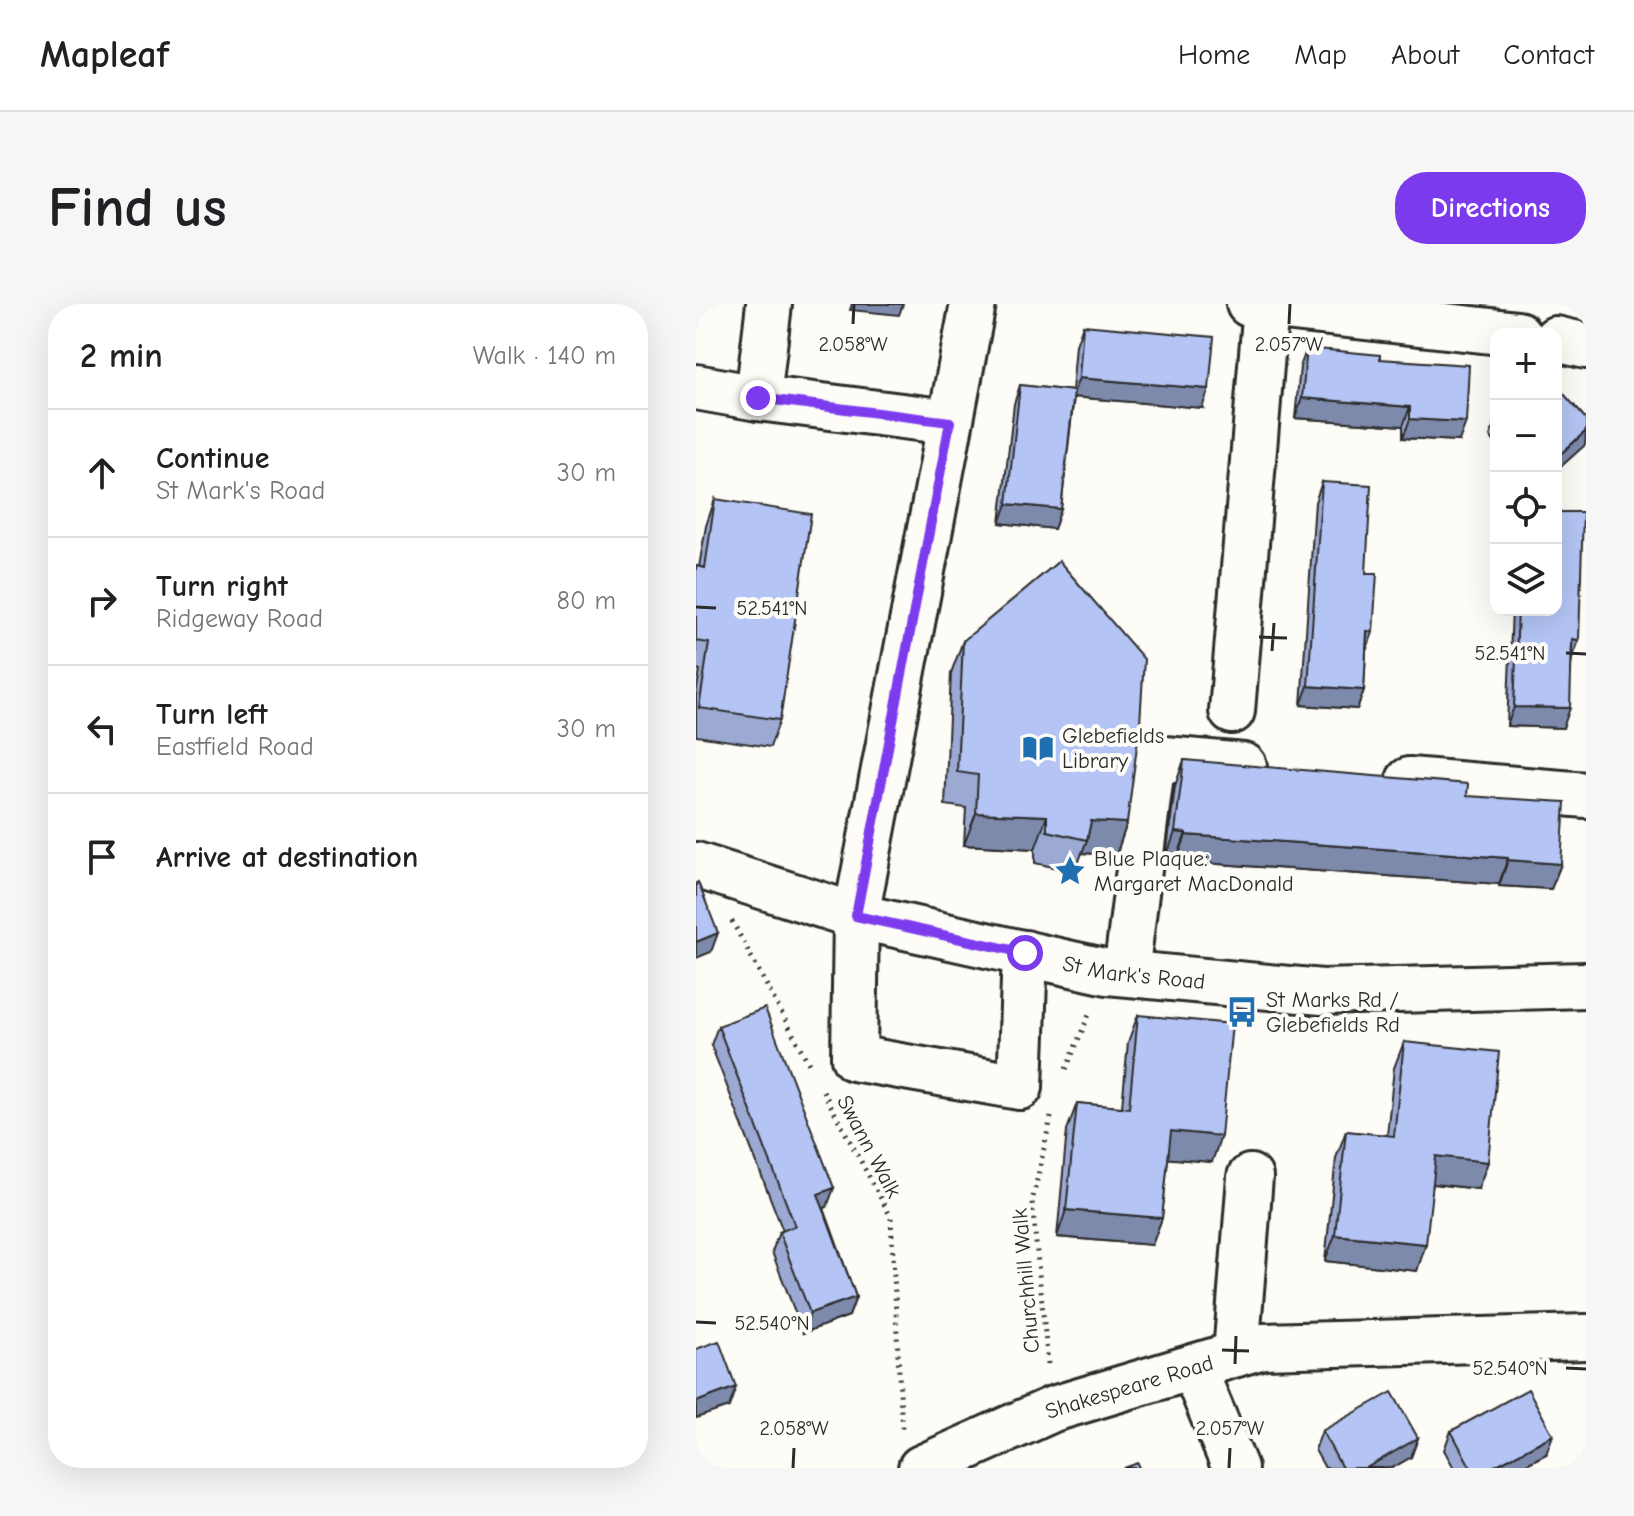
<!DOCTYPE html>
<meta charset="utf-8">
<style>
body{margin:0;font-family:"Comic Neue",sans-serif;background:#f6f6f6;color:#202124}
.controls{position:absolute;right:24px;top:24px;display:grid;overflow:hidden;border-radius:16px;box-shadow:0 8px 32px #0002}
.controls button{width:72px;height:72px;display:grid;place-items:center;padding:0;border:0;border-bottom:2px solid #e0e0e0;background:#fff;color:#202124;font:40px sans-serif}
.stop{position:absolute;width:24px;height:24px;margin:-18px;border:6px solid #7c3aed;border-radius:50%;background:#fff}
.stop.end{background:#7c3aed;border-color:#fff;box-shadow:0 2px 8px #0008}
.list{margin:0;padding:0;list-style:none}
h2{display:flex;justify-content:space-between;align-items:center;height:104px;margin:0;padding:0 32px;font-size:34px}
h2 small{font-size:26px;font-weight:400;color:#757577}
.list li{display:grid;grid-template-columns:52px 1fr auto;gap:24px;align-items:center;box-sizing:border-box;height:128px;padding:0 32px;border-top:2px solid #e0e0e0}
.list b{display:block;font-size:30px;white-space:nowrap}
.list p{margin:0;font-size:26px;white-space:nowrap;color:#757577}
.list em{font-size:26px;font-style:normal;color:#757577}
.icon{flex:none;width:44px;height:44px;fill:none;stroke:currentColor;stroke-width:2;stroke-linecap:round;stroke-linejoin:round}
.map{position:relative;flex:none;width:890px;height:1164px;overflow:hidden;border-radius:32px}
header{display:flex;align-items:center;gap:48px;box-sizing:border-box;height:112px;padding:0 40px;background:#fff;border-bottom:2px solid #e0e0e0}
header strong{font-size:38px}
nav{display:flex;gap:44px;margin-inline-start:auto;font-size:28px}
.intro{display:flex;align-items:center;justify-content:space-between;box-sizing:border-box;height:192px;padding:0 48px}
h1{margin:0;font-size:56px}
.button{padding:20px 36px;border-radius:32px;background:#7c3aed;color:#fff;font-size:28px;font-weight:700}
main{display:flex;gap:48px;padding:0 48px}
aside{flex:1;background:#fff;border-radius:32px;box-shadow:0 8px 32px #0002}
.map>svg:first-child{display:block}
.lines{fill:none;stroke-linecap:round;stroke-linejoin:round}
.minor-casing{stroke:#2b2b2b;stroke-width:50}
.path{stroke:#2b2b2b;stroke-width:5;stroke-dasharray:2 6;stroke-linecap:butt}
.minor{stroke:#fdfcf7;stroke-width:44}
.wall{fill:#9ba9d3;stroke:#2b2b2b;stroke-width:2}
.shaded-wall{fill:#7e8aac;stroke:#2b2b2b;stroke-width:2}
.building{fill:#b4c5f5;stroke:#2b2b2b;stroke-width:2}
.route{stroke:#7c3aed;stroke-width:10}
.ticks{fill:none;stroke:#2b2b2b;stroke-width:3}
.labels{text-anchor:middle;stroke-width:8;stroke-linejoin:round;paint-order:stroke}
.poi-label{font-size:22px;fill:#2b2b2b;stroke:#fdfcf7;text-anchor:start}
.street-label{font-size:22px;fill:#2b2b2b;stroke:#fdfcf7}
.ticks-label{font-size:20px;text-anchor:middle;fill:#2b2b2b;stroke:#fdfcf7;stroke-width:8;stroke-linejoin:round;paint-order:stroke}
</style>
<header>
<strong>Mapleaf</strong>
<nav><a>Home</a><a>Map</a><a>About</a><a>Contact</a></nav>
</header>
<div class="intro"><h1>Find us</h1><a class="button">Directions</a></div>
<main>
<aside>
<h2>2 min<small>Walk · 140 m</small></h2>
<ul class="list">
<li><svg class="icon" aria-label="ahead" viewBox="0 0 24 24"><path d="M12 20V5M6 11l6-6 6 6"/></svg><div><b>Continue</b><p>St Mark's Road</p></div><em>30 m</em></li>
<li><svg class="icon" aria-label="right" viewBox="0 0 24 24"><path d="M7 20v-9h11M14 6l5 5-5 5"/></svg><div><b>Turn right</b><p>Ridgeway Road</p></div><em>80 m</em></li>
<li><svg class="icon" aria-label="left" viewBox="0 0 24 24"><path d="M17 20v-9H6M10 6l-5 5 5 5"/></svg><div><b>Turn left</b><p>Eastfield Road</p></div><em>30 m</em></li>
<li><svg class="icon" aria-label="arrive" viewBox="0 0 24 24"><path d="M6 21V4h12l-3 4 3 4H6"/></svg><div><b>Arrive at destination</b></div></li>
</ul>
</aside>
<div class="map">
<svg width="890" height="1164" viewBox="0 0 890 1164">
<rect width="100%" height="100%" fill="#fdfcf7"/>
<filter id="ink" filterUnits="userSpaceOnUse"><feTurbulence type="fractalNoise" baseFrequency=".0125" numOctaves="2"/><feDisplacementMap in="SourceGraphic" scale="16" xChannelSelector="R" yChannelSelector="G"/><feConvolveMatrix kernelMatrix="1 2 1 2 8 2 1 2 1" color-interpolation-filters="sRGB"/></filter>
<g filter="url(#ink)">
<g class="lines">
<defs>
<g id="minor">
<polyline points="277,0 160,612 158,754 324,783 329,649"/>
<polyline points="553,0 822,30"/>
<polyline points="860,35 890,42"/>
<polyline points="0,83 62,94 254,118"/>
<polyline points="62,94 73,0"/>
<polyline points="536,407 570,2"/>
<polyline points="713,476 890,491"/>
<path id="s1" d="M 0,561 L 160,612 L 412,668 L 626,688 L 890,681"/>
<polyline points="430,669 457,454 548,462"/>
<polyline points="540,1050 554,873"/>
<polyline points="497,1063 539,1164"/>
<path id="s2" d="M 225,1164 L 357,1105 L 567,1042 L 890,1033"/>
</g>
</defs>
<use href="#minor" class="minor-casing"/>
<g class="path">
<polyline points="36,617 113,760"/>
<polyline points="370,765 394,708"/>
<polyline points="127,787 195,913 206,1127"/>
<polyline points="352,1060 336,898 355,813"/>
</g>
<use href="#minor" class="minor"/>
</g>
<g class="wall">
<polygon points="387,21 506,104 378,93 365,205 358,225 304,219 318,100 324,81 376,87 380,41"/>
<polygon points="611,44 684,55 763,137 707,134 707,122 599,114 604,63"/>
<polygon points="800,115 800,140 794,132"/>
<polygon points="626,178 670,269 677,328 670,347 668,386 661,405 605,401 619,198"/>
<polygon points="19,195 84,416 74,443 0,432 0,390 4,366 0,365 0,262 3,263 10,222"/>
<polygon points="816,306 860,306 883,336 876,355 867,424 811,422"/>
<polygon points="267,337 431,519 420,551 386,549 379,568 339,559 339,545 268,541 270,504 249,501 255,369"/>
<polygon points="488,456 771,492 865,560 855,585 803,582 803,580 481,557 481,554 470,554 479,482"/>
<polygon points="442,711 516,858 472,854 466,914 456,941 361,933 371,826 381,799 426,803 432,738"/>
<polygon points="22,722 131,903 128,904 160,993 153,1012 107,1029 76,948 83,928 87,927 15,741"/>
<polygon points="708,738 782,885 737,880 721,967 629,957 640,854 650,827 691,831 698,764"/>
<polygon points="626,1127 722,1134 715,1153 696,1164 629,1164 619,1146"/>
<polygon points="755,1127 850,1150 823,1164 758,1164 748,1146"/>
</g>
<g class="shaded-wall">
<polygon points="156,0 207,0 203,11 154,6"/>
<polygon points="383,74 513,85 506,104 376,93"/>
<polygon points="606,94 714,103 707,122 599,114"/>
<polygon points="714,115 770,118 763,137 707,134"/>
<polygon points="890,127 889,141 860,167 860,154"/>
<polygon points="311,200 365,205 358,225 304,219"/>
<polygon points="671,327 677,328 670,347"/>
<polygon points="876,335 883,336 876,355"/>
<polygon points="612,382 668,386 661,405 605,401"/>
<polygon points="818,403 874,404 867,424 811,422"/>
<polygon points="280,509 351,512 339,545 268,541"/>
<polygon points="395,517 431,519 420,551 386,549 391,536"/>
<polygon points="479,528 490,529 481,554 470,554"/>
<polygon points="490,531 812,554 803,580 481,557"/>
<polygon points="812,556 865,560 855,585 803,582"/>
<polygon points="22,629 15,648 0,654 0,638"/>
<polygon points="475,827 525,832 516,858 465,854"/>
<polygon points="740,852 792,858 782,885 730,879"/>
<polygon points="138,884 131,903 115,909 122,890"/>
<polygon points="370,906 466,914 456,941 361,933"/>
<polygon points="639,931 730,940 721,967 629,957"/>
<polygon points="160,993 153,1012 107,1029 114,1009"/>
<polygon points="40,1083 33,1103 0,1114 0,1098"/>
<polygon points="857,1131 850,1150 823,1164 795,1164"/>
<polygon points="722,1134 715,1153 696,1164 670,1164"/>
</g>
<g class="building">
<polygon points="387,21 518,33 513,85 383,74"/>
<polygon points="611,44 684,51 684,55 773,61 770,118 714,115 714,103 606,94"/>
<polygon points="324,81 378,87 365,205 311,200"/>
<polygon points="860,81 890,115 890,127 860,154"/>
<polygon points="626,178 675,181 670,269 681,269 677,328 671,327 668,386 612,382"/>
<polygon points="19,195 115,210 84,416 3,404 13,339 0,337 0,262 9,264"/>
<polygon points="860,208 887,208 883,336 876,335 874,404 818,403 822,306 860,306"/>
<polygon points="363,257 448,355 444,419 431,519 395,517 391,536 351,527 351,512 280,509 282,471 261,468 267,337"/>
<polygon points="488,456 772,480 771,492 869,498 865,560 812,556 812,554 490,531 490,529 479,528"/>
<polygon points="2,578 22,629 0,638 0,579"/>
<polygon points="69,704 138,884 122,890 160,993 114,1009 83,928 99,922 22,722"/>
<polygon points="442,711 536,720 525,832 475,827 466,914 370,906 381,799 433,804"/>
<polygon points="708,738 803,748 792,858 740,852 730,940 639,931 650,827 698,832"/>
<polygon points="23,1037 40,1083 0,1098 0,1045"/>
<polygon points="832,1085 857,1131 795,1164 775,1164 755,1127"/>
<polygon points="696,1088 722,1134 670,1164 646,1164 626,1127"/>
<polygon points="442,1159 444,1164 428,1164"/>
</g>
</g>
<g class="lines" filter="url(#ink)">
<polyline class="route" points="62,94 254,118 160,612 329,649"/>
</g>
<path class="ticks" d="M 157,20 L 158,0M 593,20 L 594,0M 0,303 L 20,304M 563,333 L 591,334M 576,347 L 578,319M 870,349 L 890,350M 0,1018 L 20,1019M 526,1046 L 553,1047M 539,1060 L 540,1032M 870,1064 L 890,1065M 97,1164 L 98,1144M 533,1164 L 534,1144"/>
<defs>
<symbol id="library-bare" viewBox="-9 -9 18 18"><path d="M-6-4Q-3-5.5-.7-3.5V5Q-3 3-6 4ZM6-4Q3-5.5 .7-3.5V5Q3 3 6 4Z" fill="#1f6fb2" stroke="#fdfcf7" stroke-width="2.5" paint-order="stroke"/></symbol>
<symbol id="sight-bare" viewBox="-9 -9 18 18"><path d="M0-6L1.8-2.2L6-1.7L2.9 1.2L3.7 5.4L0 3.3L-3.7 5.4L-2.9 1.2L-6-1.7L-1.8-2.2Z" fill="#1f6fb2" stroke="#fdfcf7" stroke-width="2.5" paint-order="stroke"/></symbol>
<symbol id="bus-bare" viewBox="-9 -9 18 18"><path d="M-5-6H5V4H4V6H2V4H-2V6H-4V4H-5ZM-3.5-4V0h7V-4ZM-3.5 1.2v1.5H-2V1.2ZM2 1.2v1.5H3.5V1.2Z" fill="#1f6fb2" stroke="#fdfcf7" stroke-width="2.5" paint-order="stroke"/></symbol>
</defs>
<g fill-rule="evenodd">
<use href="#library-bare" x="320" y="422" width="44" height="44"/>
<use href="#sight-bare" x="352" y="545" width="44" height="44"/>
<use href="#bus-bare" x="524" y="686" width="44" height="44"/>
</g>
<g class="labels">
<g class="poi-label">
<text x="366" y="439">Glebefields<tspan x="366" dy="25">Library</tspan></text>
<text x="398" y="562">Blue Plaque:<tspan x="398" dy="25">Margaret MacDonald</tspan></text>
<text x="570" y="703">St Marks Rd /<tspan x="570" dy="25">Glebefields Rd</tspan></text>
</g>
<g class="street-label">
<text dy="8" stroke="none"><textPath href="#s1" startOffset="452">St Mark's Road</textPath></text>
<text transform="translate(174 842) rotate(62)" y="8">Swann Walk</text>
<text transform="translate(329 977) rotate(-95)" y="8">Churchhill Walk</text>
<text dy="8" stroke="none"><textPath href="#s2" startOffset="224">Shakespeare Road</textPath></text>
</g>
</g>
<g class="ticks-label">
<text x="157" y="47">2.058°W</text>
<text x="593" y="47">2.057°W</text>
<text x="76" y="311">52.541°N</text>
<text x="814" y="356">52.541°N</text>
<text x="76" y="1026">52.540°N</text>
<text x="814" y="1071">52.540°N</text>
<text x="98" y="1131">2.058°W</text>
<text x="534" y="1131">2.057°W</text>
</g>
</svg>
<div class="controls">
<button>+</button>
<button>−</button>
<button><svg class="icon" aria-label="locate" viewBox="0 0 24 24"><circle cx="12" cy="12" r="6"/><path d="M12 2v4M12 18v4M2 12h4M18 12h4"/></svg></button>
<button><svg class="icon" aria-label="layers" viewBox="0 0 24 24"><path d="M12 4l9 5-9 5-9-5zM3 14l9 5 9-5"/></svg></button>
</div>
<div class="stop" style="left:329px;top:649px"></div>
<div class="stop end" style="left:62px;top:94px"></div>
</div>
</main>
